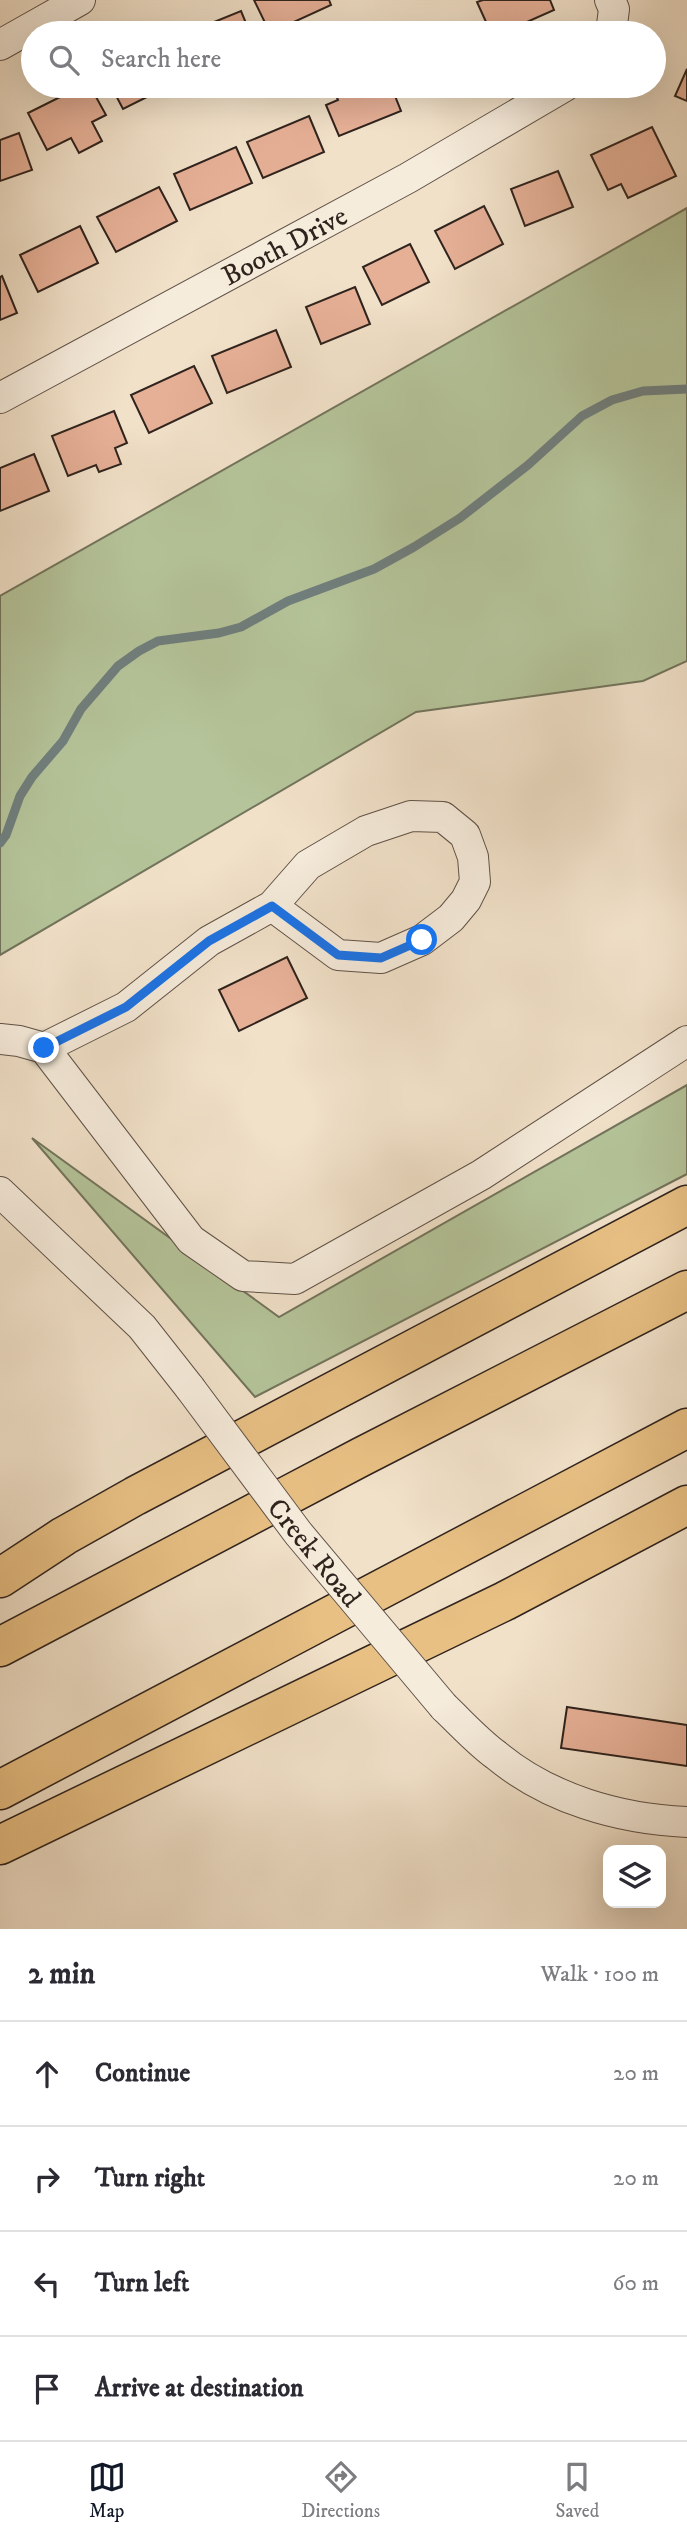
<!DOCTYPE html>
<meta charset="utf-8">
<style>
body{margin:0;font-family:"IM FELL DW Pica",serif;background:#f2f2f3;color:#2b2b33}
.controls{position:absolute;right:21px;bottom:21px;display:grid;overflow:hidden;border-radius:14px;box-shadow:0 7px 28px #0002}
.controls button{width:63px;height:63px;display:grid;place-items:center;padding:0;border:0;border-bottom:2px solid #e1e1e2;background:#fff;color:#2b2b33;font:35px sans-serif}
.stop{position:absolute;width:21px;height:21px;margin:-16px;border:5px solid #1a73e8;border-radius:50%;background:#fff}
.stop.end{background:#1a73e8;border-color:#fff;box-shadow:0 2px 7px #0008}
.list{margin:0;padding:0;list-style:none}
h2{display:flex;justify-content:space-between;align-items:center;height:91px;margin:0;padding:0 28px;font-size:30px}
h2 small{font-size:23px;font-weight:400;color:#7c7c81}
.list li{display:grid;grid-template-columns:46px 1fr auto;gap:21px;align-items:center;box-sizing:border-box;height:105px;padding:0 28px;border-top:2px solid #e1e1e2}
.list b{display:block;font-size:26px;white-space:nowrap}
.list em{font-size:23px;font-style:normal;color:#7c7c81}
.icon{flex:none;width:38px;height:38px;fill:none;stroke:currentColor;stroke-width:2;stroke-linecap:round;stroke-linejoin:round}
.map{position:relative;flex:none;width:687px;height:1929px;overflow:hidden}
.search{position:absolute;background:#fff;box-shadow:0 7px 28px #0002;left:21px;right:21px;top:21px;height:77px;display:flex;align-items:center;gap:18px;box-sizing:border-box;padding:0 24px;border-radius:38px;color:#7c7c81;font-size:26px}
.sheet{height:511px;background:#fff}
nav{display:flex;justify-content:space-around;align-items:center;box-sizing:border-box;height:98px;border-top:2px solid #e1e1e2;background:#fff;font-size:19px;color:#7c7c81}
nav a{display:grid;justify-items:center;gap:4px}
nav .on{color:#111827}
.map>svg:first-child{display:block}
.green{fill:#b5c49a;stroke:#72745c;stroke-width:2}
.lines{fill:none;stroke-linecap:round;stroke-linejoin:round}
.stream{stroke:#707f7e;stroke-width:9}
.building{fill:#e6b097;stroke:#2f231d;stroke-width:2}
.minor-casing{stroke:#605248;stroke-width:32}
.highway-casing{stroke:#2f231d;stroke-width:41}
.minor{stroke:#f6ecdc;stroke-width:30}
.highway{stroke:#e8c084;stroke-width:38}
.minor-bridge-casing{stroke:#605248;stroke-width:32;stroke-linecap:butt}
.minor-bridge{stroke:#f6ecdc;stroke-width:30}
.route{stroke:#1a73e8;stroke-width:9}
.labels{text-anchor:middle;stroke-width:6;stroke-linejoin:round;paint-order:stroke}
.street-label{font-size:28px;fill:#2f231d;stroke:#f6ecdc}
</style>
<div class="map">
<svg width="687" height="1929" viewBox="0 0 687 1929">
<rect width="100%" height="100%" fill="#f1e1c9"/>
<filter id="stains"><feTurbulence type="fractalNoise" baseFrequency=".00286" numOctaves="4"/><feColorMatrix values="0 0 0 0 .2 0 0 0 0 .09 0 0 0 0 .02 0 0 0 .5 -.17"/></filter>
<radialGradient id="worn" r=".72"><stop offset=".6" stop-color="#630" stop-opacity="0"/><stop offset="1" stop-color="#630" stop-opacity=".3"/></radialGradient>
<g class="green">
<polygon points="687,208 687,661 643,681 416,712 0,955 0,596"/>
<polygon points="687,1085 687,1174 255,1397 32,1138 279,1317"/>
</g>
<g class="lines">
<polyline class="stream" points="0,843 6,835 20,796 32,777 63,741 81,709 118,666 139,651 158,641 219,633 241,627 288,601 374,569 414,547 460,518 528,465 582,416 612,400 643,391 687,389"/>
</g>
<g class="building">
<polygon points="254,0 329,0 331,5 270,33"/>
<polygon points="483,0 550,0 554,10 502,33 491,33 477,2"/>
<polygon points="241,11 250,33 187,33"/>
<polygon points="687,69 687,101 675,96"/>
<polygon points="82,86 90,86 106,115 92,122 102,141 79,153 71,138 47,150 28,113"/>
<polygon points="111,86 169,86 123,109"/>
<polygon points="332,86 391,86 401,111 339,136 326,105 338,100"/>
<polygon points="309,116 324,152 263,178 247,142"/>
<polygon points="652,127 676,176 628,198 621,184 608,190 591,155"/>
<polygon points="19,133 32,170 0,181 0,140"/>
<polygon points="236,147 252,183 190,210 174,174"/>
<polygon points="558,171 573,207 525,226 511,189"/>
<polygon points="159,187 177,221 116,252 97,217"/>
<polygon points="484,206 503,244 455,269 435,231"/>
<polygon points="80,226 98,263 38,292 20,255"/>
<polygon points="410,244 429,282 382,305 363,267"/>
<polygon points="2,276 17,313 0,320 0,277"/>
<polygon points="355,287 370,324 321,344 306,307"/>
<polygon points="276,330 291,367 227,393 212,356"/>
<polygon points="194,366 212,403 149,433 131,395"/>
<polygon points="114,411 127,443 115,448 121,464 99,472 96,465 68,476 52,436"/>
<polygon points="34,454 49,491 0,511 0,468"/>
<polygon points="287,957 307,998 239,1031 219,990"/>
<polygon points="567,1707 687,1725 687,1766 561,1748"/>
</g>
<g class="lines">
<defs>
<g id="minor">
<polyline points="610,0 614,9 611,33"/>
<polyline points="0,45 80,0"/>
<polyline points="0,398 408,178 565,86"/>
<polyline points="0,1039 19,1041 44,1048 191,1240 243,1276 295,1279 481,1175 687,1041"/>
<polyline points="44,1048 126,1007 209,941 272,906 308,865 366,831 411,816 443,817 465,835 473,857 475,882 466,900 451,918 422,940 381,958 338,955 272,906"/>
<polyline points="0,1192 142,1327 190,1388"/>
<path d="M 444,1707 C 461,1723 477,1741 496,1755 C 549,1799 619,1819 687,1822"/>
</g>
<g id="highway">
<polyline points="0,1578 64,1536 135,1496 687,1205"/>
<polyline points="0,1647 361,1457 687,1290"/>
<polyline points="0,1790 687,1428"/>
<polyline points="0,1845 505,1601 687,1505"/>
</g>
</defs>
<use href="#minor" class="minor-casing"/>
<use href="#highway" class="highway-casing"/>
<use href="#minor" class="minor"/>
<use href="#highway" class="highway"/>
<defs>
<polyline id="minor-bridge" points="190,1388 298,1533 444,1707"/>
</defs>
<use href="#minor-bridge" class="minor-bridge-casing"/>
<use href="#minor-bridge" class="minor-bridge"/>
</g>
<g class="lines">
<polyline class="route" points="44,1048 126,1007 209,941 272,906 338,955 381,958 422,940"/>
</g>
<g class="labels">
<g class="street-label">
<text transform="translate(284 245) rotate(-28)" y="10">Booth Drive</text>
<text transform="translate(315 1552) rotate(51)" y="10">Creek Road</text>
</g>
</g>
<rect width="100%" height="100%" filter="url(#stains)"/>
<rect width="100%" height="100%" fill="url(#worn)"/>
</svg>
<div class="controls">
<button><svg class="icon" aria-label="layers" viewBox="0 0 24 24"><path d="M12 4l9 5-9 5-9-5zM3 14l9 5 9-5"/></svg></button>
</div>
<div class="stop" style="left:422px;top:940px"></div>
<div class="stop end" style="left:44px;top:1048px"></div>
<div class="search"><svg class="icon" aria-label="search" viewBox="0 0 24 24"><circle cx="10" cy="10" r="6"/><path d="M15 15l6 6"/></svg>Search here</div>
</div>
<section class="sheet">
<h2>2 min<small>Walk · 100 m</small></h2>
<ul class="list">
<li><svg class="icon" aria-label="ahead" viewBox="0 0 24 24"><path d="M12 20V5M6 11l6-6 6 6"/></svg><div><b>Continue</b></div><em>20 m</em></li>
<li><svg class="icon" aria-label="right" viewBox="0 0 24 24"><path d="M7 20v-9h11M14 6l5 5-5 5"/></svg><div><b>Turn right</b></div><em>20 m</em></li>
<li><svg class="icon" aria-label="left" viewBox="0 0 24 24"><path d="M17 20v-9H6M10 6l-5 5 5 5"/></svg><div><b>Turn left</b></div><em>60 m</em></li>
<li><svg class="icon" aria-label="arrive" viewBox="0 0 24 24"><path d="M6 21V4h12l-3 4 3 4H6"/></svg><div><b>Arrive at destination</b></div></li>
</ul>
</section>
<nav>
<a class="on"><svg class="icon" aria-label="map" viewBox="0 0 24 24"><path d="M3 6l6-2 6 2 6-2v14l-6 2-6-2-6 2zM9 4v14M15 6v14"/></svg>Map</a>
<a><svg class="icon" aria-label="directions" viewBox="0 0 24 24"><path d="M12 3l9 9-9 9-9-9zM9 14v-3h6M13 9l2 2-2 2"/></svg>Directions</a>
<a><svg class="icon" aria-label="saved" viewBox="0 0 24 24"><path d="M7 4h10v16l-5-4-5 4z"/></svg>Saved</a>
</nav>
